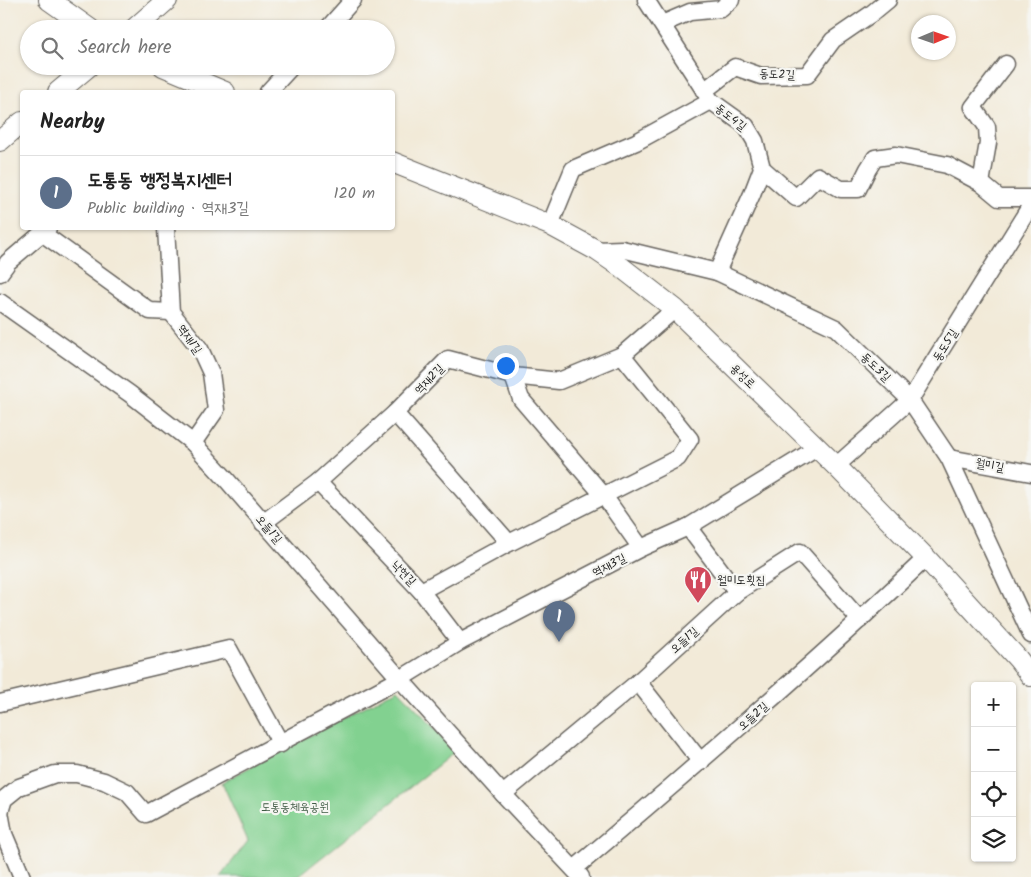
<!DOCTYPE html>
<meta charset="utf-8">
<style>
body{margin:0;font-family:Kalam,"Poor Story",sans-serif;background:#f6f6f6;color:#222}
.controls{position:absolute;right:15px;bottom:15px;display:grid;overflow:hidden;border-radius:5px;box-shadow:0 1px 4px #0004}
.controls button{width:45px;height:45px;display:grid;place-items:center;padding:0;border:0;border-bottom:1px solid #e0e0e0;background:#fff;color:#222;font:25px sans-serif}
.compass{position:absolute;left:911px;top:15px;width:45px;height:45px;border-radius:50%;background:#fff;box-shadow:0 1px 4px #0004;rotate:88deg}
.you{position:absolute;left:505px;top:365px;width:18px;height:18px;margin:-12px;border:4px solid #fff;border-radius:50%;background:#1a73e8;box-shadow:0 0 0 8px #1a73e833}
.badge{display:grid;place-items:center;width:32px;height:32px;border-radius:50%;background:#0b8043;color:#fff;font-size:16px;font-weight:700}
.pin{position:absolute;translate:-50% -41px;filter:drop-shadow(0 1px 2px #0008)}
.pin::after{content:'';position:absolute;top:26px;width:18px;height:15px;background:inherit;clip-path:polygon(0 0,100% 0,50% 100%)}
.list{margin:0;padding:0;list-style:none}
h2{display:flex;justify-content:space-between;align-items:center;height:65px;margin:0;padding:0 20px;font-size:21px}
h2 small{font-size:16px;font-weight:400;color:#767676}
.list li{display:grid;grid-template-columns:32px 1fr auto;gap:15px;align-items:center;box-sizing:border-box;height:75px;padding:0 20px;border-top:1px solid #e0e0e0}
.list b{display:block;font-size:19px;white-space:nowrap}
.list p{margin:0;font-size:16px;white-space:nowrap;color:#767676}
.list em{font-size:16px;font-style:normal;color:#767676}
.icon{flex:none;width:28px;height:28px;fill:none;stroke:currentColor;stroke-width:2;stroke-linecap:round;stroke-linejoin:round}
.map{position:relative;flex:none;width:1031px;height:877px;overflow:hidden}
.search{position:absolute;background:#fff;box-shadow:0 1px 4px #0004;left:20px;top:20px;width:375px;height:55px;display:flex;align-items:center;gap:12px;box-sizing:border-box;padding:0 18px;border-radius:28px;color:#767676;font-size:19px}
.panel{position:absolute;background:#fff;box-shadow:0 1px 4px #0004;left:20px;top:90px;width:375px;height:140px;border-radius:5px}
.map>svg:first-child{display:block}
.green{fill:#82d190;stroke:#4f7656}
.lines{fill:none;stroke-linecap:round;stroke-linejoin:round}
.minor-casing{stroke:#67645e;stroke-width:19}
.tertiary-casing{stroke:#67645e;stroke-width:22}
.minor{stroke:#fff;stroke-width:16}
.tertiary{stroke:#fff;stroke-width:20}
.labels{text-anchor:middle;stroke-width:4.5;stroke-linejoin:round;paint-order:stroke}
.street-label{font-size:12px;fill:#1c1c1c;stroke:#f6f6f2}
.poi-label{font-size:12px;fill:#1c1c1c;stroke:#f6f6f2;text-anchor:start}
.park-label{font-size:12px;fill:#405b45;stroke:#f6f6f2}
</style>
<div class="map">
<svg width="1031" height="877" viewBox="0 0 1031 877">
<rect width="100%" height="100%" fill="#f6f6f2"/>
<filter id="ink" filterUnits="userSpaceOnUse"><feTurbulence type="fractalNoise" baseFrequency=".02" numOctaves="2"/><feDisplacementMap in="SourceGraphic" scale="10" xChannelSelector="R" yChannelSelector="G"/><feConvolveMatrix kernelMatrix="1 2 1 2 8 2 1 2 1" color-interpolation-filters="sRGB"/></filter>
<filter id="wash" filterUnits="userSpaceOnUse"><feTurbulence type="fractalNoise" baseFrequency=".0096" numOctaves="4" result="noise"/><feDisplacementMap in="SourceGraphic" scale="20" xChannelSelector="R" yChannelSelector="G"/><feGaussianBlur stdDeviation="1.12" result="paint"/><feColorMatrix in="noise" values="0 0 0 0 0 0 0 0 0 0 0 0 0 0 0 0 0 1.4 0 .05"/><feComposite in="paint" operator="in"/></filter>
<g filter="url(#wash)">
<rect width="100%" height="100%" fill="#f2ead8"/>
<polygon class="green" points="398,689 456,751 297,877 220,877 248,841 222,782"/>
</g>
<g filter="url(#ink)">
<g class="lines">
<defs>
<g id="minor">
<polyline points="646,0 711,101 746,126 755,141 762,168 752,194 717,272"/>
<polyline points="662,24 690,12 721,9 731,0"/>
<polyline points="327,29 353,0"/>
<polyline points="704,91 735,67 761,76 807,75 833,40 871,14 888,0"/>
<polyline points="268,92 292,66"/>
<polyline points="762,168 796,198 818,176 841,189 858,189 868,169 875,158 896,155 947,165 981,183 999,198 1031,198"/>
<polyline points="981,183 988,143 987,127 973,107 1006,64"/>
<polyline points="550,225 573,169 636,142 711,101"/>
<polyline points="166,228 171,312 200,349 211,373 216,410 193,443"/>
<polyline points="42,233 150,311 171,312"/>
<polyline points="596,250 622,249 717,272 836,328 910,400 949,458 1031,635"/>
<polyline points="0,273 8,262 48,228"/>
<polyline points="0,302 130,394 193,443 226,479 400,679 503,794 581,877"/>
<polyline points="513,376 521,399 604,496 641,548"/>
<polyline points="395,413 509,543"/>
<polyline points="949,458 1031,473"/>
<polyline points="836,466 910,400 1031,205"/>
<polyline points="318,482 421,591 460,642"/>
<polyline points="263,523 318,482 395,413 448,359 513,376 559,381 622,355 675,309"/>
<polyline points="688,527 737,592"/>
<polyline points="421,591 509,543 678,458 690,439 622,355"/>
<polyline points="638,682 701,762"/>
<polyline points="0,703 229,649 281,744"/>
<polyline points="503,794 638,682 737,592 800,552 860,620"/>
<polyline points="0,812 4,799 19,787 55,774 77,774 104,781 127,792 146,814 400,679 460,642 641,548 688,527 817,448"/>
<polyline points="0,812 4,834 22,877"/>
<path d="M 574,869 C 694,768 812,666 926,558"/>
</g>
<g id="tertiary">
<polyline points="49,0 90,29"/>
<polyline points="134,29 167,0"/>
<polyline points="163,66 225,92"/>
<polyline points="58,92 89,66"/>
<polyline points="0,141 22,122"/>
<polyline points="392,162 550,225 596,250 621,267 675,309 836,466 926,558 1018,659 1031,676"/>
</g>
</defs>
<use href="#minor" class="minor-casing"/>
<use href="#tertiary" class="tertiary-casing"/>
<use href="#minor" class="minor"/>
<use href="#tertiary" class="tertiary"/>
</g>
</g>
<defs>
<symbol id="restaurant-pin" viewBox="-11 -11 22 30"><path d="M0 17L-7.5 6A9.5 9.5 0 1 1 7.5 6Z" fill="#d1495b" stroke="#f6f6f2"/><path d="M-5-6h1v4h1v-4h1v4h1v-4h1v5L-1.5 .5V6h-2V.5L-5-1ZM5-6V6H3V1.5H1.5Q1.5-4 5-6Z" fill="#fff"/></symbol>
</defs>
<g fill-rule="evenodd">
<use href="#restaurant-pin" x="682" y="564" width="32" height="43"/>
</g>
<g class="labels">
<g class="street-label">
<text transform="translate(777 74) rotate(2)" y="4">동도2길</text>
<text transform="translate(731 117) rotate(38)" y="4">동도4길</text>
<text transform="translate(190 339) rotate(55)" y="4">역재1길</text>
<text transform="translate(945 345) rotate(-58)" y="4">동도5길</text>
<text transform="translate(876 367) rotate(44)" y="4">동도3길</text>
<text transform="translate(743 376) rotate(44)" y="4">용성로</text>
<text transform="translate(429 379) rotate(-46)" y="4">역재2길</text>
<text transform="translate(990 465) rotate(10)" y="4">월미길</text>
<text transform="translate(269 529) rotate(49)" y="4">오들1길</text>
<text transform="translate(609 565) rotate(-27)" y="4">역재3길</text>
<text transform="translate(404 573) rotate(46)" y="4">낙현길</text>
<text transform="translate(684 640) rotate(-42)" y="4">오들1길</text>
<text transform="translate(753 716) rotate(-42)" y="4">오들2길</text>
</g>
<g class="poi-label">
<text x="717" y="584">월미도횟집</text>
</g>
<g class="park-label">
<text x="295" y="811">도통동체육공원</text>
</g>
</g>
</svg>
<div class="controls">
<button>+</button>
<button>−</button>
<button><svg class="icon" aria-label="locate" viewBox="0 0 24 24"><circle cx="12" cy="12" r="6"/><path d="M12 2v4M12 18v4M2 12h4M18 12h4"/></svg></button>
<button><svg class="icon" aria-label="layers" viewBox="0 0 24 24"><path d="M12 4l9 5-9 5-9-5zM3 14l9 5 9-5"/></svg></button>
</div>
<svg class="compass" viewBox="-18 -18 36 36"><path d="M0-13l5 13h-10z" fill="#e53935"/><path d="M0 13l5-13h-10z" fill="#767676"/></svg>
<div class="you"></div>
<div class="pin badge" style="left:559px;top:642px;background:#5c6f8a">1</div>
<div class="search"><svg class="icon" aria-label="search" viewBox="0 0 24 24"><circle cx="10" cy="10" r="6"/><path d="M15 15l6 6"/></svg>Search here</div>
<section class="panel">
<h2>Nearby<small></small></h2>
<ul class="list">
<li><span class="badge" style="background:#5c6f8a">1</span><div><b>도통동 행정복지센터</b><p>Public building · 역재3길</p></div><em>120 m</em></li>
</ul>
</section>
</div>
